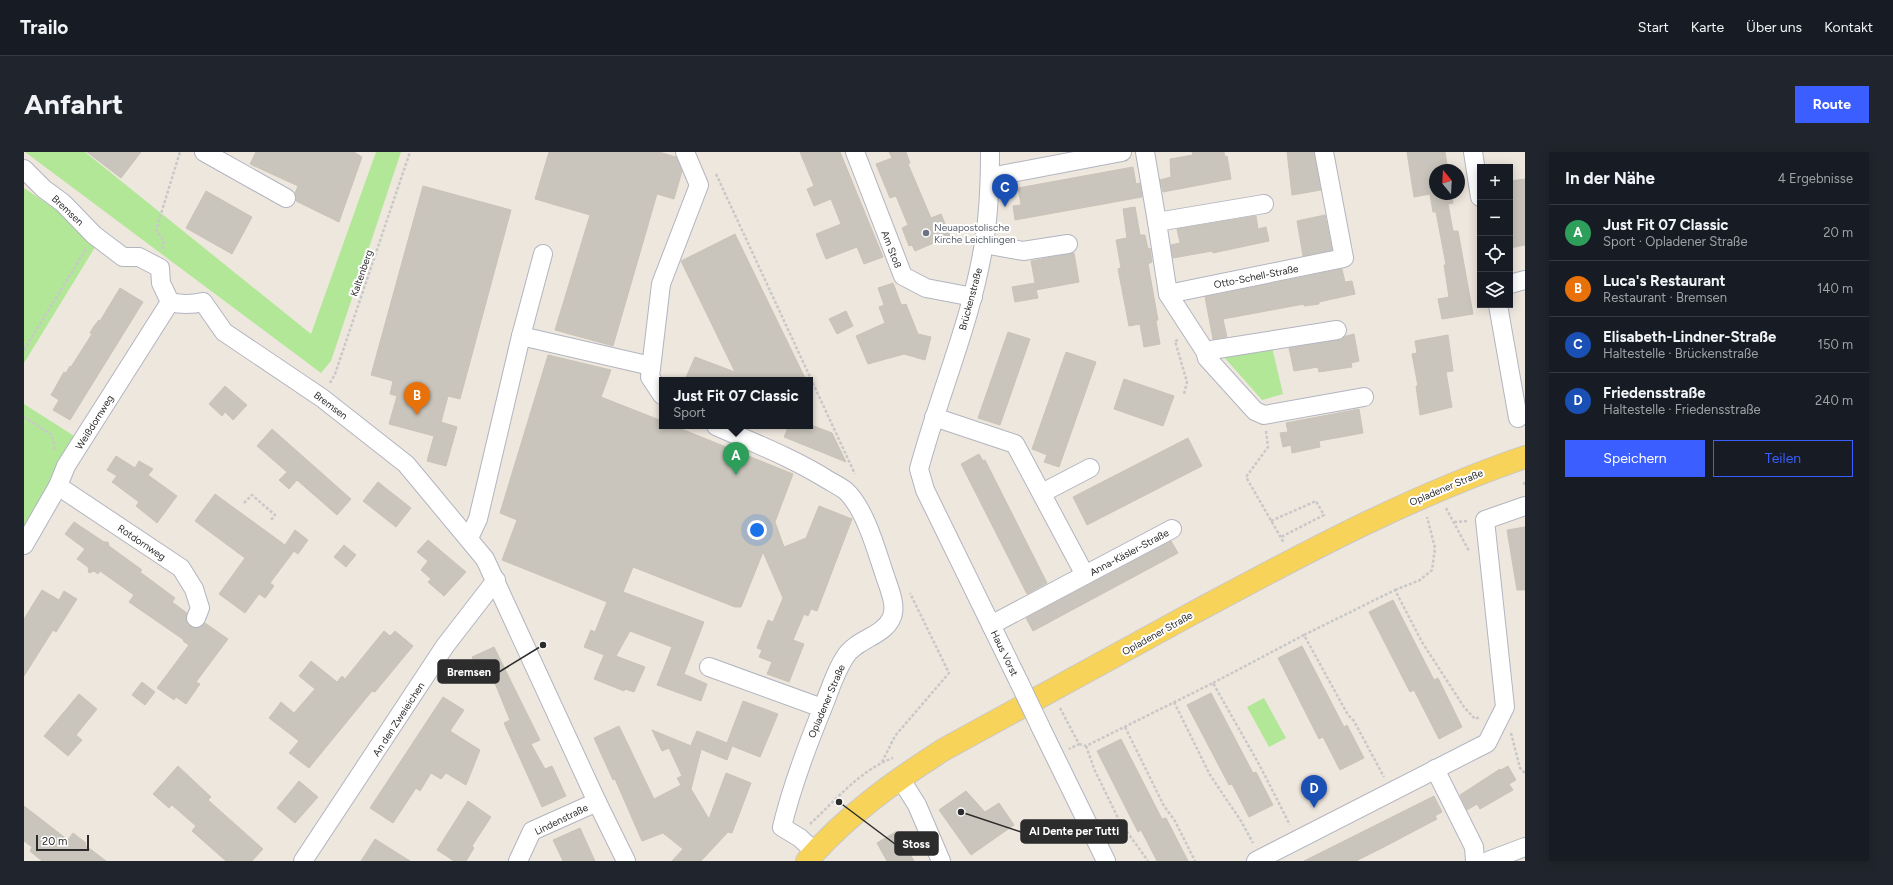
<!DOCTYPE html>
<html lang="de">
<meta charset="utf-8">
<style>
body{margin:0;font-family:Figtree,sans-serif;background:#20242c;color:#f1f3f6}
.controls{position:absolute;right:12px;top:12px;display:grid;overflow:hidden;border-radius:0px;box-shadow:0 2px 10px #0003}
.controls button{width:36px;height:36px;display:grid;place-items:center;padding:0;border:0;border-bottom:1px solid #363941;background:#171b24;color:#f1f3f6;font:20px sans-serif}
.compass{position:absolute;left:1405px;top:12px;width:36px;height:36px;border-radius:50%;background:#171b24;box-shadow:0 2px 10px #0003;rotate:342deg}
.scale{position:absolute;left:12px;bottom:10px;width:53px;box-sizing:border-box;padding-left:4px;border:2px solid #2c2c2c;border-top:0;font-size:11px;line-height:14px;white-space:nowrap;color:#2c2c2c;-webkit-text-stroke:3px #fff;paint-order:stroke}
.you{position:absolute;left:733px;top:378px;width:14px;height:14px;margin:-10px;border:3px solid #fff;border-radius:50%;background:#1a73e8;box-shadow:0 0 0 6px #1a73e833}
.badge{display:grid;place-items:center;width:26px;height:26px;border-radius:50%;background:#3a5eff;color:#fff;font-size:13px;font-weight:700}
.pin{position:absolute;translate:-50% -33px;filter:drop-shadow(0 1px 2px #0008)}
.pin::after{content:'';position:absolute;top:21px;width:14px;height:12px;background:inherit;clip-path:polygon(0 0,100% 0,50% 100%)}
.popup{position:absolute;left:635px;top:225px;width:154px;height:52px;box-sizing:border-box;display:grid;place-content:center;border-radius:0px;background:#171b24;filter:drop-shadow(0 1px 3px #0005);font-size:13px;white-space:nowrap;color:#9ea1a6}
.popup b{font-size:15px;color:#f1f3f6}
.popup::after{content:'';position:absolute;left:50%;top:100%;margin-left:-8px;border:8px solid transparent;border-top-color:#171b24}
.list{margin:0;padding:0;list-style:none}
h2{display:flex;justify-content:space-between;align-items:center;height:52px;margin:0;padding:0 16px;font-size:17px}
h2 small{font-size:13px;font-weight:400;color:#9ea1a6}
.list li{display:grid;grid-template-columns:26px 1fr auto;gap:12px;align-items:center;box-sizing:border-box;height:56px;padding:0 16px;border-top:1px solid #363941}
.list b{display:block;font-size:15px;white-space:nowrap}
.list p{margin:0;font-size:13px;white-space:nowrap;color:#9ea1a6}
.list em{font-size:13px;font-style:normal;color:#9ea1a6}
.actions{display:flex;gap:8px;padding:12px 16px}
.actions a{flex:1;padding:9px 0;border:1px solid #3a5eff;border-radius:0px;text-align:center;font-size:14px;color:#3a5eff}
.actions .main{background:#3a5eff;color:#fff}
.icon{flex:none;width:22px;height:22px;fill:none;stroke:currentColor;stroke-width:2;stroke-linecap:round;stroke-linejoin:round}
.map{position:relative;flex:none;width:1501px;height:709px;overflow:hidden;border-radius:0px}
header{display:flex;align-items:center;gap:24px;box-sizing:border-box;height:56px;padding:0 20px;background:#171b24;border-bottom:1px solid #363941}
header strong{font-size:19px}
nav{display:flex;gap:22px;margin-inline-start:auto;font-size:14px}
.intro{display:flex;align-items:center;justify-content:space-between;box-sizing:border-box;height:96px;padding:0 24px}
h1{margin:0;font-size:28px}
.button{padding:10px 18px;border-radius:0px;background:#3a5eff;color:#fff;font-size:14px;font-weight:700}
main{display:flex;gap:24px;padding:0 24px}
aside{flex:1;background:#171b24;border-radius:0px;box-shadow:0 2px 10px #0003}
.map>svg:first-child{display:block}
.green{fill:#b2e798}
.building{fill:#c9c5bc;stroke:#cac3b7}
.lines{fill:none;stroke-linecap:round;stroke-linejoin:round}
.minor-casing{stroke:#b2b4c0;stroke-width:20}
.major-casing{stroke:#c8c8c8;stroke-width:24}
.path{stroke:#c8c8c8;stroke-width:2.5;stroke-dasharray:3 2;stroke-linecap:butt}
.minor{stroke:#fff;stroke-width:18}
.major{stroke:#f8d359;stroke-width:22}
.minor-bridge-casing{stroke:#b2b4c0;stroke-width:20;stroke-linecap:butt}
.minor-bridge{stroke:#fff;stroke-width:18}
.worship-dot{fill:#6b7280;stroke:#fff;stroke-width:1.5}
.labels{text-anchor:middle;stroke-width:4;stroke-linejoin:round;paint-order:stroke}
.street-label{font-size:10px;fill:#2c2c2c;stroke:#fff}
.worship-label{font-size:10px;fill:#5b616d;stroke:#fff;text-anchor:start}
.leader{fill:none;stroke:#2c2c2c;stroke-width:1.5}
.callout-dot{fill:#2c2c2c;stroke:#fff;stroke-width:1.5}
.callout{fill:#2c2c2c;stroke:#2c2c2c;stroke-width:1.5}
.callout-label{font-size:11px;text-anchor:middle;font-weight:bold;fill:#fff}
</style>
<header>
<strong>Trailo</strong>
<nav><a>Start</a><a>Karte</a><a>Über uns</a><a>Kontakt</a></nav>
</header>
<div class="intro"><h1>Anfahrt</h1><a class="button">Route</a></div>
<main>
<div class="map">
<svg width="1501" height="709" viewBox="0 0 1501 709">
<rect width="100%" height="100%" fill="#eee7de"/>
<g class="green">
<polygon points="1,0 61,0 287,182 352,0 377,0 307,209 297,221"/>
<polygon points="0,36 34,59 73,92 0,211"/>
<polygon points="1248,195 1259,242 1238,248 1199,204"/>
<polygon points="0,252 58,289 34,334 0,375"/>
<polygon points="1240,546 1262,586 1245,595 1223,555"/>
</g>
<g class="building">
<polygon points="63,0 117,0 97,26"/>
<polygon points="232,0 330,0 338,5 315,70 272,49 271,41 274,34 226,12"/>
<polygon points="525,0 635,0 652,5 658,19 650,47 633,42 589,194 531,178 566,63 511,47"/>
<polygon points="776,0 816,0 859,105 840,112 833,95 802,107 792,82 817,72 807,47 790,54 783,37 790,34"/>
<polygon points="865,0 882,0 886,11 884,12 907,66 917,62 926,84 891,99 888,93 885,94 878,76 884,73 872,44 866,46 852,12 868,6"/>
<polygon points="1168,0 1200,0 1201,5 1203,4 1207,27 1139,40 1136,28 1147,25 1146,7 1169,3"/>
<polygon points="1263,0 1290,0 1297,38 1268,43"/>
<polygon points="1383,0 1421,0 1424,18 1411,18 1411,42 1428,42 1429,51 1424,52 1429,79 1434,79 1449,162 1418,167 1414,147 1425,145 1420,113 1422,113 1412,60 1409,60 1406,42 1390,45"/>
<polygon points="1109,15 1112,32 1116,31 1118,45 991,68 989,54 997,53 994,36"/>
<polygon points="1501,27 1501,93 1486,96 1486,29"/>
<polygon points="399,34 487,58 436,247 424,244 417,270 433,275 422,314 403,309 410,284 365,272 373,244 366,242 369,229 347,223"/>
<polygon points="182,39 228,65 208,102 162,76"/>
<polygon points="1111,55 1116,83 1121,83 1124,97 1126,96 1128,110 1124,112 1134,168 1132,169 1136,192 1120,195 1116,172 1105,174 1094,117 1097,116 1092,88 1103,86 1099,57"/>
<polygon points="1301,63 1308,98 1279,104 1273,69"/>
<polygon points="1232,64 1234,77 1242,75 1245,89 1189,101 1188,99 1149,106 1147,93 1156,91 1153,77"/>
<polygon points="711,82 782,228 661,228 671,205 711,220 657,109"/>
<polygon points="1050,101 1055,130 1012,138 1011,133 1014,146 991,150 988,135 1011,131 1007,109"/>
<polygon points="1318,117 1321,130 1328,129 1331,142 1295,150 1295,152 1288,153 1280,154 1280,152 1199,167 1203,185 1189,187 1181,145"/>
<polygon points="869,131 877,152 879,153 882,152 894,182 907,185 901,208 880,202 844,212 832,184 861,171 855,155 860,153 854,136"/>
<polygon points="96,136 119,150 46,268 29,258 35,248 27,243 40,220 42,221 46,214 47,215 68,182 66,181 70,174 75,168 76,169"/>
<polygon points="822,159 829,174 813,182 805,167"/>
<polygon points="984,180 1006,187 976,273 954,266"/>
<polygon points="1330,182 1335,209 1327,211 1328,215 1295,220 1294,215 1270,219 1265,196 1315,188 1322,184"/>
<polygon points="1424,183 1429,219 1422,220 1428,255 1396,263 1392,234 1394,234 1388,202 1393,201 1391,189"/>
<polygon points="1042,200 1072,210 1035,315 1020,310 1023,303 1008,297"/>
<polygon points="524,203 587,218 577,245 638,269 638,274 650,274 769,322 751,370 760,395 782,386 795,354 828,367 793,459 787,457 784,464 780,462 769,488 780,492 765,530 743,522 748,510 735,505 738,498 733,496 744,468 749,470 759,446 739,400 717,455 711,455 609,415 599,440 680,470 660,522 683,532 677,549 633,533 648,495 606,479 592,504 621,515 610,540 601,537 600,539 570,527 580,503 560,495 567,478 571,480 583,450 478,408 493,368 476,361"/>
<polygon points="1100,227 1150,244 1139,274 1090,257"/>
<polygon points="201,234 223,253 209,268 201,260 198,264 185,252"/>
<polygon points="1335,257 1339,281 1295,289 1296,295 1268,301 1267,293 1259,295 1256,281 1264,280 1262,271"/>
<polygon points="765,274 790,274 808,281 822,310 760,285"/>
<polygon points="248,277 327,347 313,363 273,328 265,337 255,328 263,320 233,294"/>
<polygon points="1164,286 1178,314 1063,373 1049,345"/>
<polygon points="955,302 959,309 961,308 1023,431 1003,442 937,312"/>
<polygon points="92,304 111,316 115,309 129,317 124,323 153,344 133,371 112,354 115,350 88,330 93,324 83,318"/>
<polygon points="354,330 387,356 372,375 339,349"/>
<polygon points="191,342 261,393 271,378 284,388 274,402 264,395 270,399 246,431 250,434 241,446 235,442 221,461 195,442 221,406 171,369"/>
<polygon points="50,370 80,390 84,390 85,394 118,418 116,420 151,446 148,450 163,461 162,467 164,473 173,476 181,471 204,487 172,530 176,532 162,552 152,545 150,548 133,536 165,493 159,489 160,488 105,450 110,443 76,419 74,422 70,419 65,421 64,415 53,407 61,397 41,382"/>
<polygon points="1501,375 1501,438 1493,438 1483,378"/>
<polygon points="404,388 442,420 420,444 404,430 407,427 397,418 404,409 393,400"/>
<polygon points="1147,389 1154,401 1009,479 1002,466"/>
<polygon points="320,393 332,403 322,415 310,405"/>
<polygon points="18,438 35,448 40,439 53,447 32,480 29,478 0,524 0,467"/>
<polygon points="1369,448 1410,528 1414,526 1438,575 1415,587 1390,538 1386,540 1345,460"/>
<polygon points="360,479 366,484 371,479 389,494 351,540 348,539 285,616 265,601 275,589 245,566 257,550 270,561 291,537 275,524 287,509 313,530 318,524 321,527"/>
<polygon points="1278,494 1320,575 1323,573 1340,606 1316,618 1299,585 1295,587 1254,506"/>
<polygon points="470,495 516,588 507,592 521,617 528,614 542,644 518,655 480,571 486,568 468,524 459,528 448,505"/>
<polygon points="118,530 131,540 121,553 108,543"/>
<polygon points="1187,541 1229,621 1232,620 1249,653 1225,665 1208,632 1205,633 1163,553"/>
<polygon points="55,542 73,557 52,583 58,588 44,604 20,584"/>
<polygon points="419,545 440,558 426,579 456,598 442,633 422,621 417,627 407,621 396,639 392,636 369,671 346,656"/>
<polygon points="719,549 754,562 736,605 708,594 703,608 667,593 673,579 703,591"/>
<polygon points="595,574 630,647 657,633 653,626 658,624 645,596 638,599 628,578 677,598 667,637 685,667 702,621 727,631 708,681 704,680 677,709 648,709 659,697 639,681 618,689 591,627 589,628 570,586"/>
<polygon points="1097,587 1138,667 1142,666 1164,709 1133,709 1117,678 1114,680 1073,599"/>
<polygon points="154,614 187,645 184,648 239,697 228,709 202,709 168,679 172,674 148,653 145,656 129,642"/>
<polygon points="1484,614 1492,628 1485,632 1489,638 1456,657 1453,652 1443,658 1436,643 1476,617 1477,618"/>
<polygon points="275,629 294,645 271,671 253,656"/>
<polygon points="942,639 961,660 975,651 990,673 947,703 915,658"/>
<polygon points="1410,644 1418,660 1411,664 1413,667 1360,695 1332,709 1280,709"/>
<polygon points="444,649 467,665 448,694 450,696 442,709 430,709 413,698"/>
<polygon points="0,654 44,688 49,681 62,691 61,693 82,709 18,709 6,699 8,695 0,689"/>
<polygon points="556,676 571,709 539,709 529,688"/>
<polygon points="873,679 890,709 863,709 853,691"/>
<polygon points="351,687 386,709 337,709"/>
</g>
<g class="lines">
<defs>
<g id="minor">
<polyline points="180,0 262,46"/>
<polyline points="831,0 879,124 902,136 949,145"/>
<path d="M 966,0 C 966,31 965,61 960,91 C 948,168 915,242 895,317 L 901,338 L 995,530"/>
<polyline points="1121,0 1133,70"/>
<polyline points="1449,0 1456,45"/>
<path d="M 0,17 L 20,37 L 39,51 L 70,83 L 99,105 L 115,105 L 136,116 L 137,131 L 146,150 C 158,153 167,153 179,150 L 200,180 L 298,246 L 382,312 L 461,407 L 573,650 L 602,709"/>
<polyline points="966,25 1098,0"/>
<polyline points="1240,52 1133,70 1144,142 1181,199 1183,206 1231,259 1240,263 1340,245"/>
<polyline points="960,92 999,99 1044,92"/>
<polyline points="1486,132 1501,128"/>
<polyline points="1144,142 1320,106 1300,0"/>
<polyline points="1474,153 1494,266"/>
<polyline points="497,184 627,214"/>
<polyline points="1181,199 1313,178"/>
<polyline points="638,243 626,225 637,132 675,33 661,0"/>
<polyline points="910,265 991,292 1061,423 1148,377"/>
<path d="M 692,274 C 730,291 769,306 804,328 C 809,331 817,335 822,339 C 841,357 852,397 860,421 C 864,434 874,454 867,467 C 858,485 832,487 821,505 C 811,520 806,538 799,555 C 783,594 768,633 758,675 L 776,686 L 791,700"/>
<polyline points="34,334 157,416 170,437 176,456 172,466"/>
<polyline points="1018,341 1066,316"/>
<polyline points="445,386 454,367 497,184 519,102"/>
<polyline points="0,393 34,334 42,314 146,150"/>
<polyline points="967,473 1061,423"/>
<polyline points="685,515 798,556"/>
<polyline points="1016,574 1082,709"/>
<polyline points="1411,617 1450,695 1451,709"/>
<polyline points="876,626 893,653 917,709"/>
<polyline points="279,709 421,494 472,428"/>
<polyline points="494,709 508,679 573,650"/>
<polyline points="1232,709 1463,591 1481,555 1461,368 1501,354"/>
<polyline points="1464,709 1501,695"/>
</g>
<path id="major" d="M 783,709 C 822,664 869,630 919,598 C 1002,552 1086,507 1169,461 C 1277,403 1384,345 1501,305"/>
</defs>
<use href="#minor" class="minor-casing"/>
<use href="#major" class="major-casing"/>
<g class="path">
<polyline points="692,22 831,322"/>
<polyline points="138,97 140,89 132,78 156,0"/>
<polyline points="1154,188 1151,189 1163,230 1160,242"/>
<polyline points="0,198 62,97"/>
<polyline points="306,231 311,222 386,0"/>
<polyline points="0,265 28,283 31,299"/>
<polyline points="1242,279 1244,295 1222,325 1260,391"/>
<polyline points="1500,330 1501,333"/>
<polyline points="220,351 228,343 251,363 247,368"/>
<polyline points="1422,356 1445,399"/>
<polyline points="1247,369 1292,349 1300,363 1257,385"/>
<polyline points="1430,370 1444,369"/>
<polyline points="1371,438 1396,428 1408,418 1411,396 1403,365"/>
<polyline points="1280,483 1371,438 1398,490 1440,555 1451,567 1456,565"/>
<polyline points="1189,531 1280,483 1324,563 1330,569 1360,625"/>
<polyline points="1150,550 1186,623 1217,669 1229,691"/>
<polyline points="1036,556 1055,592 1045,597"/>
<polyline points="1101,575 1140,654 1151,669 1171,709"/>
<polyline points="1487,581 1496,616 1501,621"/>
<polyline points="1055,592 1062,594 1189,531 1236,614 1266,673"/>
<polyline points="1062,594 1071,619 1096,670 1124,709"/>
<polyline points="858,610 871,584 925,521 886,441"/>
<path d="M 786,672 C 811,649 836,618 869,606"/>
</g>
<use href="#minor" class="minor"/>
<use href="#major" class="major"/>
<defs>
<polyline id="minor-bridge" points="995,530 1016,574"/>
</defs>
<use href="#minor-bridge" class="minor-bridge-casing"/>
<use href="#minor-bridge" class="minor-bridge"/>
</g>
<circle class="worship-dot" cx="902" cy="81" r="4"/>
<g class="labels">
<g class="street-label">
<text transform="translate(44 58) rotate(43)" y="4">Bremsen</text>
<text transform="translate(868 97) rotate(69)" y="4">Am Stoß</text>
<text transform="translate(337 121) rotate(-71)" y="4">Kaltenberg</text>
<text transform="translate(1232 124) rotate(-11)" y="4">Otto-Schell-Straße</text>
<text transform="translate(946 147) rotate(-75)" y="4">Brückenstraße</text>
<text transform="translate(307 253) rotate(37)" y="4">Bremsen</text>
<text transform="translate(70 270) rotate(-58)" y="4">Weißdornweg</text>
<text transform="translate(1422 335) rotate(-23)" y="4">Opladener Straße</text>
<text transform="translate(118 390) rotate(34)" y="4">Rotdornweg</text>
<text transform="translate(1105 400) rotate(-28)" y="4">Anna-Käsler-Straße</text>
<text transform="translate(1133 481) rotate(-29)" y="4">Opladener Straße</text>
<text transform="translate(981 501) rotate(64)" y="4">Haus Vorst</text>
<text transform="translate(802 549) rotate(-67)" y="4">Opladener Straße</text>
<text transform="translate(374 567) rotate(-57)" y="4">An den Zweieichen</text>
<text transform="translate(537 667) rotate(-26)" y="4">Lindenstraße</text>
</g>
<g class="worship-label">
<text x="910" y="79">Neuapostolische<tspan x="910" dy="12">Kirche Leichlingen</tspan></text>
</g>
</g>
<path class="leader" d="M519 493L475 520M937 660L997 680M815 650L871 692"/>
<g class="callout-dot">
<circle cx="519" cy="493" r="4"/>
<circle cx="937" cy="660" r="4"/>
<circle cx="815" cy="650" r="4"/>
</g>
<g class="callout">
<rect x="414" y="508" width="61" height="23" rx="4"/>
<rect x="997" y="668" width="106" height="23" rx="4"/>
<rect x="871" y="680" width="43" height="23" rx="4"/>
</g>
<g class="callout-label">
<text x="445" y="524">Bremsen</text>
<text x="1050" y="683">AI Dente per Tutti</text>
<text x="892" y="696">Stoss</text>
</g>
</svg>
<div class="controls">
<button>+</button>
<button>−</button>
<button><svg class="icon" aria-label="locate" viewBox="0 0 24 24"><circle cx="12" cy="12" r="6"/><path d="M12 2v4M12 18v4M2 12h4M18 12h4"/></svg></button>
<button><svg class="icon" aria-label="layers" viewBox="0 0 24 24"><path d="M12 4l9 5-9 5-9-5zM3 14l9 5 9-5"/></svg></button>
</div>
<svg class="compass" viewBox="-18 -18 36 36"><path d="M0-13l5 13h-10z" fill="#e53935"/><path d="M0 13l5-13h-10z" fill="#9ea1a6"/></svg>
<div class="scale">20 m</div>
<div class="you"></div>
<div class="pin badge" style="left:712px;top:323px;background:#2e9e5b">A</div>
<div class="popup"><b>Just Fit 07 Classic</b>Sport</div>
<div class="pin badge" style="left:393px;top:263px;background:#e8710a">B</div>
<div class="pin badge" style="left:981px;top:55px;background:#1a4fb4">C</div>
<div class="pin badge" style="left:1290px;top:656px;background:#1a4fb4">D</div>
</div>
<aside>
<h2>In der Nähe<small>4 Ergebnisse</small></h2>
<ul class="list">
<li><span class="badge" style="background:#2e9e5b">A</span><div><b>Just Fit 07 Classic</b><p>Sport · Opladener Straße</p></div><em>20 m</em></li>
<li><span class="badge" style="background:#e8710a">B</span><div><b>Luca's Restaurant</b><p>Restaurant · Bremsen</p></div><em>140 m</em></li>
<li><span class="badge" style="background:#1a4fb4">C</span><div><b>Elisabeth-Lindner-Straße</b><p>Haltestelle · Brückenstraße</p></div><em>150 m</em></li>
<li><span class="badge" style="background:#1a4fb4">D</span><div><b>Friedensstraße</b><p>Haltestelle · Friedensstraße</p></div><em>240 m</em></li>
</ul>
<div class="actions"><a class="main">Speichern</a><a>Teilen</a></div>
</aside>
</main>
